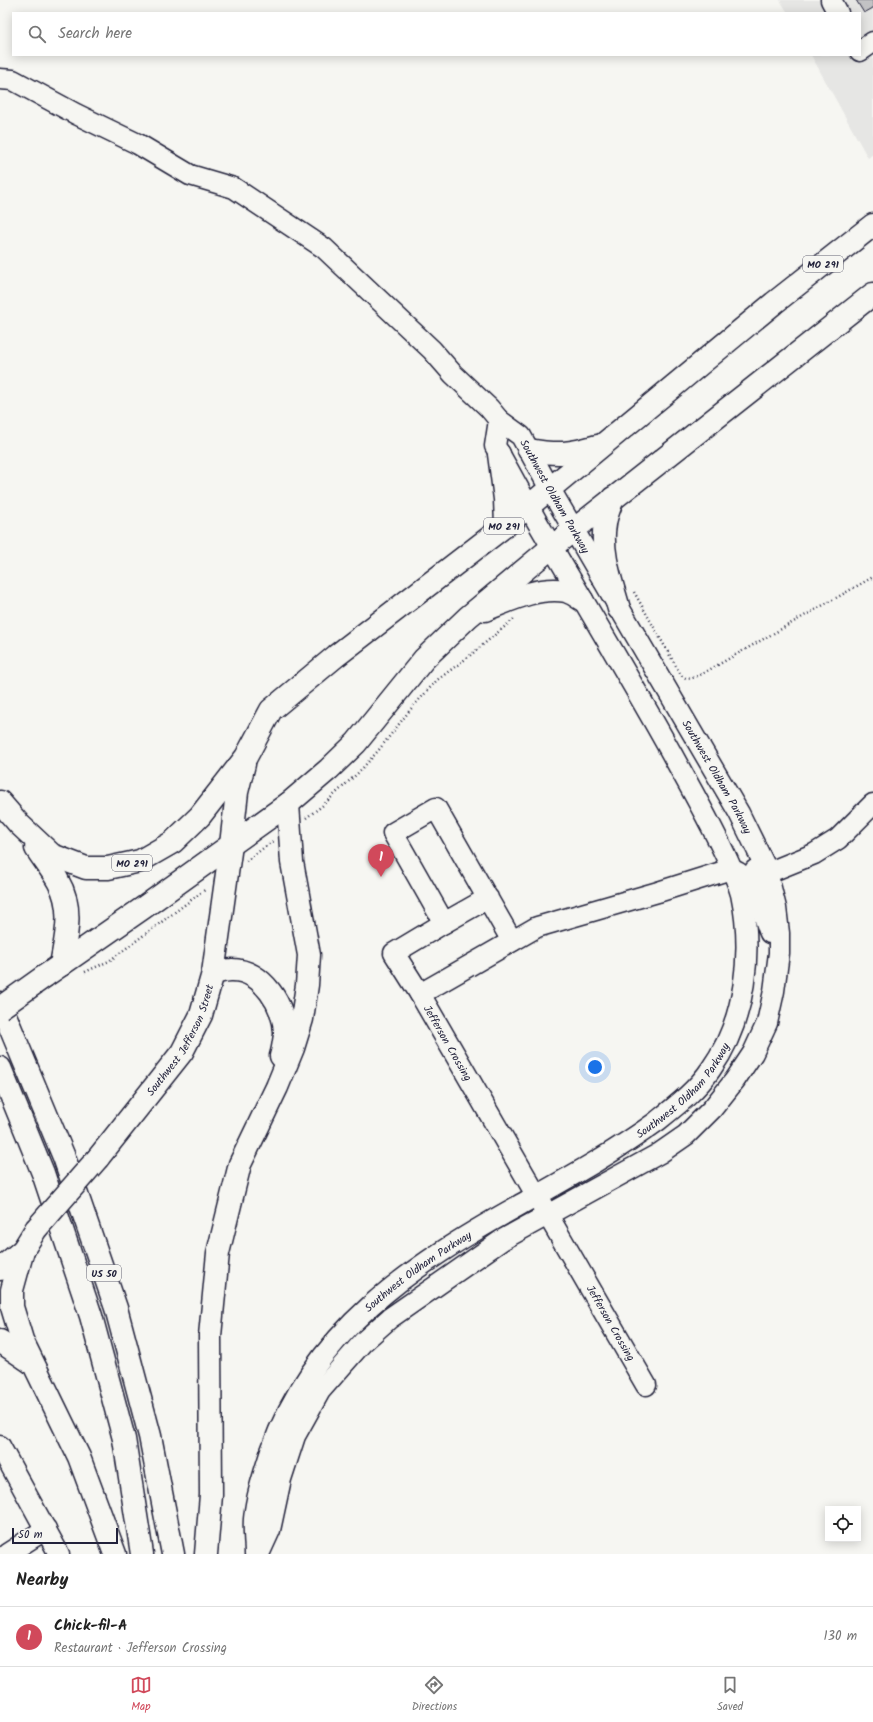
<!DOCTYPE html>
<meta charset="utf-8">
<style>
body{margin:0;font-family:Kalam,sans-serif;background:#f6f6f6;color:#222}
.controls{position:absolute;right:12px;bottom:12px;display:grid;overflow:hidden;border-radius:0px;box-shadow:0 2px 10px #0003}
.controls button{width:36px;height:36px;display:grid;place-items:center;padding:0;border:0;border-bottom:1px solid #e0e0e0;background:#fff;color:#222;font:20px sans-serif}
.scale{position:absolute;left:12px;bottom:10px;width:106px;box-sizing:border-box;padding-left:4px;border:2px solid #22223b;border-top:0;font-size:11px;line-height:14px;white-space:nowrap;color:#22223b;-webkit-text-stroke:3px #f6f6f2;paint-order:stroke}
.you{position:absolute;left:595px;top:1067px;width:14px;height:14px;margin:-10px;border:3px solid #fff;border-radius:50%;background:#1a73e8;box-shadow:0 0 0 6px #1a73e833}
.badge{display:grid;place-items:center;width:26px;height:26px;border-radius:50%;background:#d1495b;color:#fff;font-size:13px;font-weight:700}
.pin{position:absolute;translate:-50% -33px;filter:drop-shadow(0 1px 2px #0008)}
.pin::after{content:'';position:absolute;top:21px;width:14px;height:12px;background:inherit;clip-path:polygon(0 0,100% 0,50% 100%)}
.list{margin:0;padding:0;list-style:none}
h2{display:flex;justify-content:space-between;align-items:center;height:52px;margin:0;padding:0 16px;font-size:17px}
h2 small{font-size:13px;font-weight:400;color:#767676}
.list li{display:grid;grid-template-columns:26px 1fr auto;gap:12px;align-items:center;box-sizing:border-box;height:60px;padding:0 16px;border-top:1px solid #e0e0e0}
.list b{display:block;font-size:15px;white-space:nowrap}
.list p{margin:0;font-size:13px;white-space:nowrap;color:#767676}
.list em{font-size:13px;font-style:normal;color:#767676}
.icon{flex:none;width:22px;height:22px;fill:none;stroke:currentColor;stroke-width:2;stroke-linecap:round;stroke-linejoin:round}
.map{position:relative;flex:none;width:873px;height:1554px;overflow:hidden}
.search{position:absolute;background:#fff;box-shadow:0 2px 10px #0003;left:12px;right:12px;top:12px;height:44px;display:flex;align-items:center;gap:10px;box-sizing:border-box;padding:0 14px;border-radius:0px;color:#767676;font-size:15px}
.sheet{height:112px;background:#fff}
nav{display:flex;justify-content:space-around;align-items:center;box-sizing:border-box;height:56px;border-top:1px solid #e0e0e0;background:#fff;font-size:11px;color:#767676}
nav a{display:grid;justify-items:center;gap:2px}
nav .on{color:#d1495b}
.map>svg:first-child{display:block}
.built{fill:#e6e6e4}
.building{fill:#c2c2c4;stroke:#22223b}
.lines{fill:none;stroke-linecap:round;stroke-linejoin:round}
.minor-casing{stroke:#22223b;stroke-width:23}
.major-casing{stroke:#22223b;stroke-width:25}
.highway-casing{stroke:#22223b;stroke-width:25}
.path{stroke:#22223b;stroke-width:2.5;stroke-dasharray:1 3;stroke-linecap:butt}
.minor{stroke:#f6f6f2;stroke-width:20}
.major{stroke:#f6f6f2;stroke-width:22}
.highway{stroke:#f6f6f2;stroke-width:22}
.highway-bridge-casing{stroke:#22223b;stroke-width:25;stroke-linecap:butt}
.highway-bridge{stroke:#f6f6f2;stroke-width:22}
.labels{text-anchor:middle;stroke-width:3.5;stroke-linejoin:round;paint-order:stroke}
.shield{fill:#f6f6f2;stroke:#626272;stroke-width:1}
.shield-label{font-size:10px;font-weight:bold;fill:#22223b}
.street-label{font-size:11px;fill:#22223b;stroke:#f6f6f2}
</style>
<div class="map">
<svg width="873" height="1554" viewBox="0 0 873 1554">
<rect width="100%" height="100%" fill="#f6f6f2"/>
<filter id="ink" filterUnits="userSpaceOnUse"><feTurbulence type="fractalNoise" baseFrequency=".025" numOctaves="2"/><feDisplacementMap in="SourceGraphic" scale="8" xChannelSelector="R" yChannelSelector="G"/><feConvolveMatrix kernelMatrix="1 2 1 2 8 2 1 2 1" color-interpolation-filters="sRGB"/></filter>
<g filter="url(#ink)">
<polygon class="built" points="780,0 873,0 873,154 868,158 811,55 860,55 860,13 788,13"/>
<polygon class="building" points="856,0 873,0 873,8 864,13"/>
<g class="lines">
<defs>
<g id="minor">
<polyline points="831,0 838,13"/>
<polyline points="860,51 873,42"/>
<path id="s1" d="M 0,79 L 13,80 L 76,114 L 138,144 L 190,175 L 234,188 L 324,248 L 432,350 L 453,374 L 489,408 L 499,420 L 521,436 L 550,489 L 739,813 L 766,868 L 776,908 L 779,933 L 779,953 L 774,991 L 767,1023 L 753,1053 L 735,1080 L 712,1109 L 686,1135 L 660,1153 L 502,1240 L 390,1318 L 363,1342 L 320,1391 L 295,1436 L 281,1479 L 270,1530 L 259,1554"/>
<polyline points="755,870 767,873 814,854 838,839 873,804"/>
<polyline points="488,898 444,923 393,833 436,808 512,941"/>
<polyline points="420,994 394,953 444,923"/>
<path d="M 646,1385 L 420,994 L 537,927 L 658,892 L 731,869 C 759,880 760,909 770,933"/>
<polyline points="0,1446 59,1554"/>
<polyline points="7,1554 46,1529"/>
<path id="s2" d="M 255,1554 C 255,1543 253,1530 254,1519 C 256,1496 264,1473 271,1451 C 313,1331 412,1265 518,1206 C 566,1179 612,1154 656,1122 C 676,1106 697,1090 711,1069 C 746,1020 753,951 741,894 C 738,883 733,872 728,861 C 712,825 692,791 673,756 C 630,678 584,602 539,525 C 524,499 510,472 495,446 L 499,420"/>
</g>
<polyline id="major" points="0,1269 23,1250"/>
<g id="highway">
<path d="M 529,450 C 557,455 570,454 597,446"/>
<polyline points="499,454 505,499 506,525"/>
<path d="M 613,498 C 610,507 606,515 605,524 C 600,552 612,583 619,609"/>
<path d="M 485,610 C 510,600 539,586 566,591 C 572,593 577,596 582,600"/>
<polyline points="0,802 19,824 52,855 86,868 108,868 140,861 173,842 200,816 246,757 271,710 336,656 506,525 774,303 873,225"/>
<path d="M 36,848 C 43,859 52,870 58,881 C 74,908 66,937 61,965"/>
<path d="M 213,973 C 219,972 225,970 231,970 C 262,969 286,1007 285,1035 C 284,1042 283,1050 281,1056"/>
<polyline points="45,976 143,908 288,804 329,769 356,743 424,659 468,617 552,547 873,294"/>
<polyline points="0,1003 64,1157 116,1308 150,1436 173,1554"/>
<polyline points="0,1068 43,1173 91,1316 124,1439 142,1554"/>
<path id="s3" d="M 98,1158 L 182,1052 L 201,1015 L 213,973 L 231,845 L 237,792 L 244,764"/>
<polyline points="36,1229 23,1250 12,1290 12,1307 22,1340 79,1457 115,1554"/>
<polyline points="0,1341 32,1363"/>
<polyline points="206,1554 211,1495 210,1336 218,1253 240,1164 277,1087 293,1048 302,1019 307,985 309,955 292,862 288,804"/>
</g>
</defs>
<use href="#minor" class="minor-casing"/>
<use href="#major" class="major-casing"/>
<use href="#highway" class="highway-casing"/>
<g class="path">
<path d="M 634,592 L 681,675 C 688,681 692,678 700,675 L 873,577"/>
<polyline points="306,818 322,806 359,772 378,751 410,710 437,680 467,658 514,619"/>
<polyline points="246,861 273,841"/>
<polyline points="85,972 109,961 206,889"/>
</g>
<use href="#minor" class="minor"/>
<use href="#major" class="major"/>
<use href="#highway" class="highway"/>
<defs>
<g id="highway-bridge">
<polyline points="0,1008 45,976"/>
<polyline points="36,1229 98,1158"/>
</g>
</defs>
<use href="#highway-bridge" class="highway-bridge-casing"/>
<use href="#highway-bridge" class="highway-bridge"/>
</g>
</g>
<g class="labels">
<g class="shield">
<rect x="803" y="256" width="40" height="16" rx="3"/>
<rect x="484" y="518" width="40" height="16" rx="3"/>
<rect x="112" y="855" width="40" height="16" rx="3"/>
<rect x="87" y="1265" width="34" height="16" rx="3"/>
</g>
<g class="shield-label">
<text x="823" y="268">MO 291</text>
<text x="504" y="530">MO 291</text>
<text x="132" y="867">MO 291</text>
<text x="104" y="1277">US 50</text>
</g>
<g class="street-label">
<text dy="4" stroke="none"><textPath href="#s1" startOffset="710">Southwest Oldham Parkway</textPath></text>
<text dy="4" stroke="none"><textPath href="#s1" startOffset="1034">Southwest Oldham Parkway</textPath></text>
<text dy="4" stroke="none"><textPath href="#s3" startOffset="145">Southwest Jefferson Street</textPath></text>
<text transform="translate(448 1043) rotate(60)" y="4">Jefferson Crossing</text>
<text dy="4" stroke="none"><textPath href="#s2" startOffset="665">Southwest Oldham Parkway</textPath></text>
<text dy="4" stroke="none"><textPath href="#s2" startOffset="342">Southwest Oldham Parkway</textPath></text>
<text transform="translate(611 1323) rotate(60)" y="4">Jefferson Crossing</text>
</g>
</g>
</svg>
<div class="controls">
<button><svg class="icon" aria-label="locate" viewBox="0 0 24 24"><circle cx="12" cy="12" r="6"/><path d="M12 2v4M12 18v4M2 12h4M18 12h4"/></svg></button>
</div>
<div class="scale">50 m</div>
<div class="you"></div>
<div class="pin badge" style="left:381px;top:877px">1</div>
<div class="search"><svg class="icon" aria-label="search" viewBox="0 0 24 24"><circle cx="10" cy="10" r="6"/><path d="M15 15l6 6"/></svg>Search here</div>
</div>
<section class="sheet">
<h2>Nearby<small></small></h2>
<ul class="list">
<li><span class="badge">1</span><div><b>Chick-fil-A</b><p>Restaurant · Jefferson Crossing</p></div><em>130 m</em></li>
</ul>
</section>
<nav>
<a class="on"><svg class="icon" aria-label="map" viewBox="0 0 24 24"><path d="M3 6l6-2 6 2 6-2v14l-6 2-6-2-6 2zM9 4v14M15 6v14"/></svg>Map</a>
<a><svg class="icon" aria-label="directions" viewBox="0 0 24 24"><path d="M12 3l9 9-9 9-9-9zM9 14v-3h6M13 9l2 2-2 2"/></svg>Directions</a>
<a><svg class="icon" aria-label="saved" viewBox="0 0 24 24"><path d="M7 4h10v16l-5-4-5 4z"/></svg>Saved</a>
</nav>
